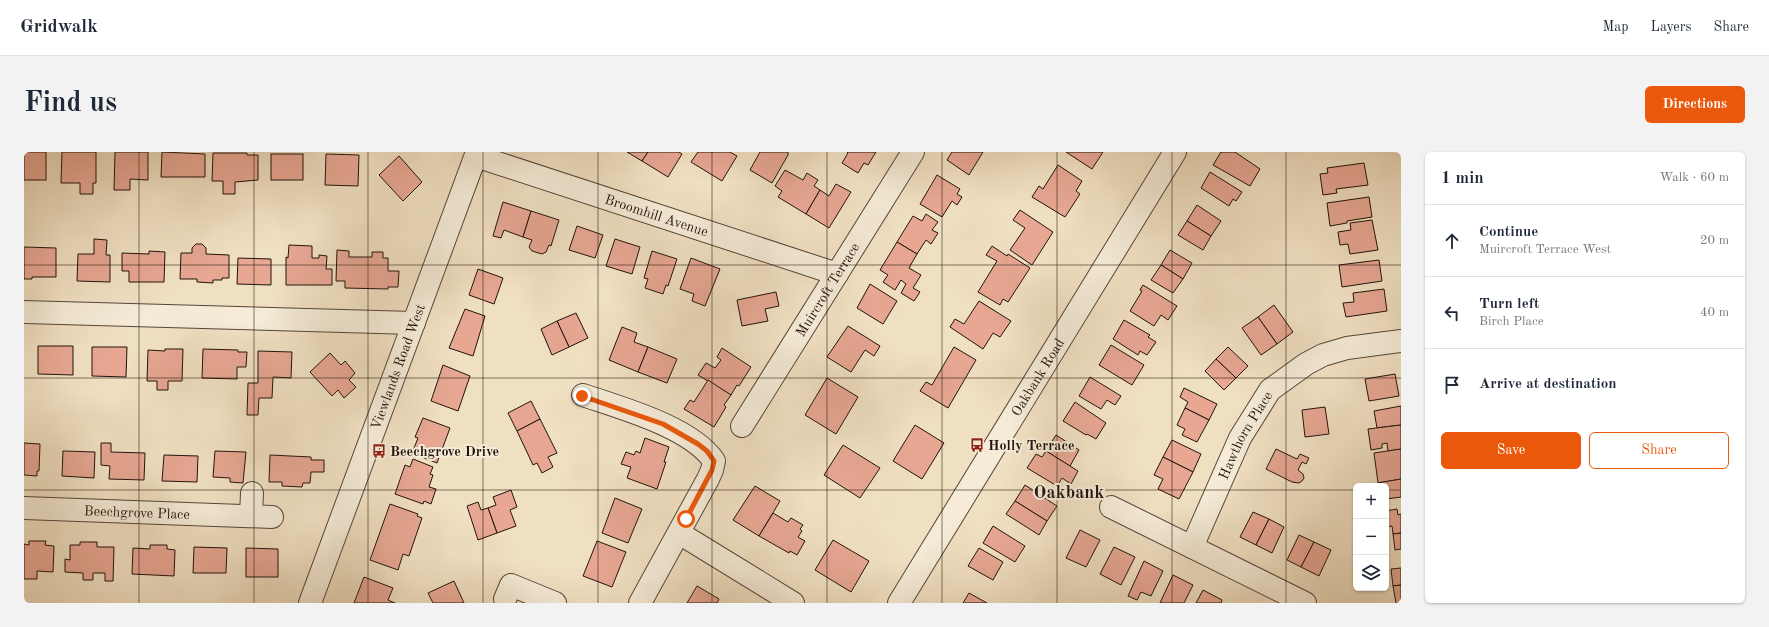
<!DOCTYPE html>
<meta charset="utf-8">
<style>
body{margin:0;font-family:"Old Standard TT",serif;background:#f2f2f3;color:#1f2937}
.controls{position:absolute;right:12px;bottom:12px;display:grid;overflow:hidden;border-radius:6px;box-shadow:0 1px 3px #0004}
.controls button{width:36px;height:36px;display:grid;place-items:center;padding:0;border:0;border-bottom:1px solid #e0e1e3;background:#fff;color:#1f2937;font:20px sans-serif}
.stop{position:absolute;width:12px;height:12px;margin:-9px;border:3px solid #ea580c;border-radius:50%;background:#fff}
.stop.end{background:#ea580c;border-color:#fff;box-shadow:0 1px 4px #0008}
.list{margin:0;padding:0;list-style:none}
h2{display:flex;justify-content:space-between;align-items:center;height:52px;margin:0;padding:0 16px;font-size:17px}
h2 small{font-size:13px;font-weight:400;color:#747a83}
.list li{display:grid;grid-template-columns:26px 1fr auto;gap:12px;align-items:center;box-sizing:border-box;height:72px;padding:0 16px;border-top:1px solid #e0e1e3}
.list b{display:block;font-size:15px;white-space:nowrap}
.list p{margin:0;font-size:13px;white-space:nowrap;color:#747a83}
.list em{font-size:13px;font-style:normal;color:#747a83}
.actions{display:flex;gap:8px;padding:12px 16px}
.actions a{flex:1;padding:9px 0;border:1px solid #ea580c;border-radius:6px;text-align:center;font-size:14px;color:#ea580c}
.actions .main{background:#ea580c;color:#fff}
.icon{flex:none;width:22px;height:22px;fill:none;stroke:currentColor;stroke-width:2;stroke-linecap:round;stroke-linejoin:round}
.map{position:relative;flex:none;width:1377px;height:451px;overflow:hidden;border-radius:6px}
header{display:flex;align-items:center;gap:24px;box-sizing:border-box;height:56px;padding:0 20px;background:#fff;border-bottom:1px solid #e0e1e3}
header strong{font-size:19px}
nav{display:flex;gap:22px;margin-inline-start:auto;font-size:14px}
.intro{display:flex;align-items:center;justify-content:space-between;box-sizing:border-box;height:96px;padding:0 24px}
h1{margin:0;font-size:28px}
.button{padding:10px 18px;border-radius:6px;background:#ea580c;color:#fff;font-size:14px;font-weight:700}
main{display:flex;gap:24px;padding:0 24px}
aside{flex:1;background:#fff;border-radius:6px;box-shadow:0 1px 3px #0004}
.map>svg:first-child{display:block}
.building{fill:#e7a793;stroke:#22130c}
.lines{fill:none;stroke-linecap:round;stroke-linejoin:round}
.minor-casing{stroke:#56463a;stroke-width:24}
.minor{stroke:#f5ebd7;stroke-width:22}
.route{stroke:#ea580c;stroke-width:5}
.grid{fill:none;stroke:#22130c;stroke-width:1;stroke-opacity:0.55}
.labels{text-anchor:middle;stroke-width:4;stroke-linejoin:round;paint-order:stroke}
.street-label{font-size:14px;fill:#22130c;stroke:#f5ebd7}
.poi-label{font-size:14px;font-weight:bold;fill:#22130c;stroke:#f5ebd7;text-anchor:start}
.district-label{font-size:18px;font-weight:bold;fill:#22130c;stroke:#f5ebd7}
</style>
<header>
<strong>Gridwalk</strong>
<nav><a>Map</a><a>Layers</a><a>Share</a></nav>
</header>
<div class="intro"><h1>Find us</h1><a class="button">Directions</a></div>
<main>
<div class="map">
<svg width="1377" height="451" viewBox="0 0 1377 451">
<rect width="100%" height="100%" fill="#f0e0c2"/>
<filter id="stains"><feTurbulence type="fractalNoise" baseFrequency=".005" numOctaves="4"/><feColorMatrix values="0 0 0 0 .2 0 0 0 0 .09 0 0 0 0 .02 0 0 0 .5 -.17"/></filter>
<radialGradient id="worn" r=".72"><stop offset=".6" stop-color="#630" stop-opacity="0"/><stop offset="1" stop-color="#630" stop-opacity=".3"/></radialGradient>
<g class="building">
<rect x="0" y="0" width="22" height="28"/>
<polygon points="38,0 72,0 72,31 69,31 69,42 56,42 56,31 37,31"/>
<polygon points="91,0 124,0 124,28 106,27 106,38 90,38"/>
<polygon points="138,0 181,2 181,25 137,25"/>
<polygon points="603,0 624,0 618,9"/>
<polygon points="624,0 655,0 658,2 644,25 618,9"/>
<polygon points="674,0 706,0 713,4 698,29 667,10"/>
<polygon points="736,0 764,0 764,3 748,31 726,18"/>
<polygon points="823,0 852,0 844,13 840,11 834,21 818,11 824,1"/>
<polygon points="928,0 959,0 945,23 923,8"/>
<polygon points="1042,0 1079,0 1068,17"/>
<polygon points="1197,0 1211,0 1236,17 1226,34 1189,13"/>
<polygon points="189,1 223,1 223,3 234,3 234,28 211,30 211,42 199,42 199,29 188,29"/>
<rect x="247" y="2" width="32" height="26"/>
<polygon points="302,2 335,3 334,34 301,33"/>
<polygon points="375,4 398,30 379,49 355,23"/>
<polygon points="1340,11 1344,33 1312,37 1313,41 1299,43 1296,22 1304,21 1303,16"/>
<polygon points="1034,13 1058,29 1052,39 1056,42 1041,65 1008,45 1015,34 1019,37"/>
<polygon points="761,18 779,28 783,21 794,28 790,34 796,38 782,62 754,45 758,39 751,34"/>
<polygon points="1186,20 1218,40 1212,49 1209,47 1205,54 1177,36"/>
<polygon points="913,23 936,37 933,42 938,45 933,53 928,49 918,65 896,52"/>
<polygon points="812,32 827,40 805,76 782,62 796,38 805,44"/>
<polygon points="1345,45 1348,65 1323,69 1323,71 1306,74 1303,51"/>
<polygon points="479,50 507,59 499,85 480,78 477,86 469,84"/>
<polygon points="1173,53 1197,69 1187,84 1163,69"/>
<polygon points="996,58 1029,80 1008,113 986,98 1001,76 989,68"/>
<polygon points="507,59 535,68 527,94 525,93 522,100 518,102 508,99 505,95 508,88 499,85"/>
<polygon points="902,62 914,70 908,78 914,81 907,92 902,88 893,102 873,90 889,64 898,69"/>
<polygon points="1348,68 1354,98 1326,102 1324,92 1316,93 1314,80 1327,78 1326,71"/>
<polygon points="1163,69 1187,84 1179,98 1154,83"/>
<polygon points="553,74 579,83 571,106 545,98"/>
<polygon points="70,87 83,88 82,103 86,103 86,130 53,129 54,102 70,102"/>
<polygon points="591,87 616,95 608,122 582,114"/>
<polygon points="873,90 893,102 885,116 897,123 889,136 896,140 890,149 877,141 882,132 877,128 871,138 859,130 864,123 856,118"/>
<polygon points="172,92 178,92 182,96 182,102 205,103 205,126 198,126 198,128 189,128 189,131 173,130 173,127 156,127 157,101 168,101 168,96"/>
<polygon points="265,93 288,94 288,106 295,106 295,103 303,104 302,117 308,117 308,133 262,133 262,105 264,106"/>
<polygon points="968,94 983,104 984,102 1006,116 984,150 979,147 976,153 954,140 973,109 962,103"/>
<polygon points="0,95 32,96 32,125 8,125 8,127 0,127"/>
<polygon points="313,98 325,99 325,105 348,105 348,100 359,100 359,106 364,106 364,119 375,119 374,135 364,135 364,137 321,136 321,129 312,129"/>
<polygon points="1146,98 1168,111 1159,127 1137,113"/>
<polygon points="125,99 141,100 140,130 105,130 105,119 98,119 98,101 125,102"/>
<polygon points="628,99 653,107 644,134 642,133 639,142 621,136 624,127 620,126"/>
<polygon points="214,106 247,107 247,133 213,132"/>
<polygon points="667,106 696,117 681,154 668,149 670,142 656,137"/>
<polygon points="1355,108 1358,129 1318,135 1315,113"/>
<polygon points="1137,113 1159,127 1149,141 1127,128"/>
<polygon points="454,117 479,126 470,152 445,143"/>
<polygon points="846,132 873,149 859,172 833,156"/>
<polygon points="1119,133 1153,154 1144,168 1137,163 1130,174 1106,159 1118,139 1116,138"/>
<polygon points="1360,137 1363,159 1322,165 1319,151 1330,150 1329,141"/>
<polygon points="752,140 755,154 741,157 744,169 718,174 713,148"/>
<polygon points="955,149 987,169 976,185 969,181 959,197 926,175 931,167 940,172"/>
<polygon points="1250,153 1269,180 1253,192 1234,165"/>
<polygon points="441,157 461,164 449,204 425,196"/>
<polygon points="552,161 564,186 545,195 533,169"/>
<polygon points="1234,165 1253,192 1237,203 1218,176"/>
<polygon points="1100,168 1126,183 1124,185 1132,190 1123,203 1116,199 1114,203 1089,187"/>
<polygon points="533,169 545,195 528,203 517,177"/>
<polygon points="824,174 856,194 850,204 841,198 827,220 803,205"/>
<polygon points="598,175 613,181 610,190 624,195 614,220 585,208"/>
<polygon points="1087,193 1120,213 1108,233 1075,213"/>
<polygon points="14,194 49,194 49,223 14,222"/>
<polygon points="68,195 103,195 102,225 68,224"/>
<polygon points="624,195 653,207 643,231 614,220"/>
<polygon points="930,195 952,208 924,256 896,239 902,230 908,233"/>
<polygon points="1204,195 1224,214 1212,226 1192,207"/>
<polygon points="698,196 727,215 715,234 713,233 707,243 674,223 682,211 691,216 697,208 693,205"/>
<polygon points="141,197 159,197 158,229 144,229 144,238 133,238 133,229 123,229 124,198 141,199"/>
<polygon points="179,197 214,198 214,200 223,200 222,215 213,215 213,227 178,226"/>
<polygon points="234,199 268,200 267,226 249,225 248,246 235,246 234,263 223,263 224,231 234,231"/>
<polygon points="306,201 317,213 321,209 331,221 325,228 332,235 320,246 314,238 308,244 286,220"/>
<polygon points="1192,207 1212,226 1200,238 1181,219"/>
<polygon points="419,213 446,224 434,259 407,249"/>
<polygon points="1371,222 1375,244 1345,249 1341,227"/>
<polygon points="1066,225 1097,244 1091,253 1083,248 1077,257 1055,244"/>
<polygon points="803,226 834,245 812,282 781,263"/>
<polygon points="684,228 707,243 700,253 702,255 690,275 660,257 666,248 670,250"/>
<polygon points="1160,236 1193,252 1185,268 1161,256 1164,250 1156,245"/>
<polygon points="507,249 516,267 493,279 484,261"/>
<polygon points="1051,250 1082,271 1072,287 1063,282 1062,283 1039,269"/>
<polygon points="1377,254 1377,273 1353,276 1350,259"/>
<polygon points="1301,255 1305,282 1281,285 1278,258"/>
<polygon points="1161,256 1185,268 1173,290 1158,283 1161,277 1153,273"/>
<polygon points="399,266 426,276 413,311 388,301 394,286 391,285"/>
<polygon points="516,267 533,301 524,305 529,315 518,321 513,311 509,313 493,279"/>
<polygon points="891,273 920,291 898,327 869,309"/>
<polygon points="1377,273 1377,297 1364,299 1363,291 1358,292 1358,296 1347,298 1344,277"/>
<polygon points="1032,283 1055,298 1046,314 1022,299"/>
<polygon points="621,286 645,295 640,310 642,310 633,337 603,326 607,315 597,312 602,300 610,303 612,299 616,301"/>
<polygon points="1148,288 1177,302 1169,320 1139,305"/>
<polygon points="0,291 16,292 15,319 13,319 13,324 0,323"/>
<polygon points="77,291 87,291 87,300 121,301 120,328 85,327 86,314 77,313"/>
<polygon points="819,293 856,316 836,346 800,323"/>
<polygon points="1252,297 1273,307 1276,302 1285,306 1282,312 1278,310 1274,318 1279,322 1280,326 1278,329 1275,331 1268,330 1242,317"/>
<polygon points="1377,297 1377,327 1354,331 1350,301"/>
<polygon points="39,299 71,300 70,326 38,324"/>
<polygon points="191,299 222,300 219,331 206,330 206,326 189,325"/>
<polygon points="1022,299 1054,319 1047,332 1038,326 1033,334 1003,316 1012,302 1018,305"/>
<polygon points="140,303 174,304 173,330 138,329"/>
<polygon points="246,303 287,305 287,308 300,308 300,320 287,320 286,331 279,331 278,335 258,334 258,330 245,330"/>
<polygon points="1139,305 1169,320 1155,347 1134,337 1139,327 1130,323"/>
<polygon points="389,307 409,315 406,322 409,323 405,335 412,337 407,352 400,349 399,352 371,342 381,313 386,315"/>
<polygon points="1377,327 1377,345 1362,347 1362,334 1354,334 1354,331"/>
<polygon points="1001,333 1033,354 1023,369 991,349"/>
<polygon points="731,334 756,349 735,384 709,368"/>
<polygon points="487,338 493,355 486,358 492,374 473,381 464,356 472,353 469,345"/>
<polygon points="591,346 618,357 604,391 578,381"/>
<polygon points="991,349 1023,369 1015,383 982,362"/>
<polygon points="454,350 457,358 464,356 473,381 454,388 443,354"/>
<polygon points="366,352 394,362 393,364 398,366 385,404 379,402 374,418 346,408"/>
<polygon points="1373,357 1374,363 1377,362 1377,381 1369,382 1368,374 1362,375 1362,359"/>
<polygon points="1229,360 1245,367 1232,393 1216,385"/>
<polygon points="749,361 764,370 767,366 779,373 776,377 778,379 774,385 781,389 773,403 766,399 765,401 735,384"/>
<polygon points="1245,367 1260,375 1248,401 1232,393"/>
<polygon points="969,374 1001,394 991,410 959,391"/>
<polygon points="1056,378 1076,388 1062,415 1042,406"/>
<polygon points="1377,381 1377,397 1371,398 1369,382"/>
<polygon points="1275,383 1290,390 1277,415 1263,408"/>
<polygon points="809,388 845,409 827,440 791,418"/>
<polygon points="5,389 22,389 21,393 30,394 29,420 13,419 13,427 0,427 0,392 5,393"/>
<polygon points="573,389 602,400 588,435 559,424"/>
<polygon points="56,390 73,390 73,395 90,395 89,429 81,429 81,421 69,421 69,428 59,428 59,421 41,420 41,407 46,408 46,393 56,393"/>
<polygon points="1290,390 1307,398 1295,424 1277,415"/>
<polygon points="126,393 143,393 143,397 151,398 150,424 108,422 109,396 126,397"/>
<polygon points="170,395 203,396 202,421 169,421"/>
<polygon points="1090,395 1111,405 1097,433 1076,422"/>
<polygon points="222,396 254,397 254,425 222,425"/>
<polygon points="955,396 979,410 969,428 944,414"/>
<polygon points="1120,409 1139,419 1127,444 1117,440 1113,448 1104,444"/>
<polygon points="1377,416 1377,433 1369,434 1367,417"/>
<polygon points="1149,423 1169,433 1160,451 1136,451"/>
<polygon points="340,425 369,436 364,448 371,451 330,451"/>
<polygon points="430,429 440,451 409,451 404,441"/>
<polygon points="1377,433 1377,451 1372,451 1369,434"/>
<polygon points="673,434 695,447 693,451 663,451"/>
<polygon points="1179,438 1198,448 1197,451 1172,451"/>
<polygon points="945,441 963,451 939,451"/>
</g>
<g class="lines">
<defs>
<g id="minor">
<path id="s1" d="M 452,4 L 813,122"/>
<polyline points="0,160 390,171"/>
<path d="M 559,243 C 597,256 667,275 690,309 L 688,318 L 684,327 L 616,451"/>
<path id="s2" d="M 718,274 L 889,0"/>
<polyline points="1087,355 1281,451"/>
<path id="s3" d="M 0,356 L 248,365"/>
<polyline points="227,364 228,341"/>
<polyline points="655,381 769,451"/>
<path id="s4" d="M 1168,395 L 1216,286 L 1246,238 L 1282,212 L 1299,203 L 1323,196 L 1377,189"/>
<polyline points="481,447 487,433 531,451"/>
<path id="s5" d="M 286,451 L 453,0"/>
<path id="s6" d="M 875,451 L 1151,0"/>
</g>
</defs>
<use href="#minor" class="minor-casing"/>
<use href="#minor" class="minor"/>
</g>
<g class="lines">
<polyline class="route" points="558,244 639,272 674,292 683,299 690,309 688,318 662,367"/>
</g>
<path class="grid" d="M 115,0 L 115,451M 230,0 L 230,451M 344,0 L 344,451M 459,0 L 459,451M 574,0 L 574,451M 688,0 L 688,451M 803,0 L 803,451M 918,0 L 918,451M 1033,0 L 1033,451M 1148,0 L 1148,451M 1262,0 L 1262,451M 0,113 L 1377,113M 0,226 L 1377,226M 0,338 L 1332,338M 1362,338 L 1377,338"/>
<defs>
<symbol id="bus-bare" viewBox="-9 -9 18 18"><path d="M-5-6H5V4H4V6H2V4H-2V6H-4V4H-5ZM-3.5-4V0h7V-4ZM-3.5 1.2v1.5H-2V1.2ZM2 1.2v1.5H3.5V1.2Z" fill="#8f2418" stroke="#f5ebd7" stroke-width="2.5" paint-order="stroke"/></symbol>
</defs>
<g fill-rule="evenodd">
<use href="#bus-bare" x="943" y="283" width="20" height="20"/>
<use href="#bus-bare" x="345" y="289" width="20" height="20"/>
</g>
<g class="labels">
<g class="street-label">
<text dy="5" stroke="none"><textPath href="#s1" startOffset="190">Broomhill Avenue</textPath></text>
<text dy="5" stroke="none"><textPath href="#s2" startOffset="161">Muircroft Terrace</textPath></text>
<text dy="5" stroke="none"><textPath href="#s5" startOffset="252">Viewlands Road West</textPath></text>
<text dy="5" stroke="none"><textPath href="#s6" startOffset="265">Oakbank Road</textPath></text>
<text dy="5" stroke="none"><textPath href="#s4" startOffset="124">Hawthorn Place</textPath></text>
<text dy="5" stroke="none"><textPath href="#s3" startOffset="113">Beechgrove Place</textPath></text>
</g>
<g class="poi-label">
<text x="964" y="298">Holly Terrace</text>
<text x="366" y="304">Beechgrove Drive</text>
</g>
<g class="district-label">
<text x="1045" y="346">Oakbank</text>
</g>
</g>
<rect width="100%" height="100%" filter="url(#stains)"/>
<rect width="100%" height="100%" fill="url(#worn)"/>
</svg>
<div class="controls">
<button>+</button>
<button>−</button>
<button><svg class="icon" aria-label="layers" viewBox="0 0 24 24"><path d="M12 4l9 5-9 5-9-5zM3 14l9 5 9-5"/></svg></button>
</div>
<div class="stop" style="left:662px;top:367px"></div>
<div class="stop end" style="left:558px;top:244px"></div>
</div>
<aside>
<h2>1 min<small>Walk · 60 m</small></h2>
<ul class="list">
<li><svg class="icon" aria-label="ahead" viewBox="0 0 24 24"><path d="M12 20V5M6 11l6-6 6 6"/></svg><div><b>Continue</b><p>Muircroft Terrace West</p></div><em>20 m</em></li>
<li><svg class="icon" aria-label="left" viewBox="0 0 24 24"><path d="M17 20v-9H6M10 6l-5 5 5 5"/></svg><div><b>Turn left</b><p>Birch Place</p></div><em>40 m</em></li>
<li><svg class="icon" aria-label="arrive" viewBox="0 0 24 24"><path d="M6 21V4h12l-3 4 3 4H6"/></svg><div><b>Arrive at destination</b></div></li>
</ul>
<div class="actions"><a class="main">Save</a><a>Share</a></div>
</aside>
</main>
